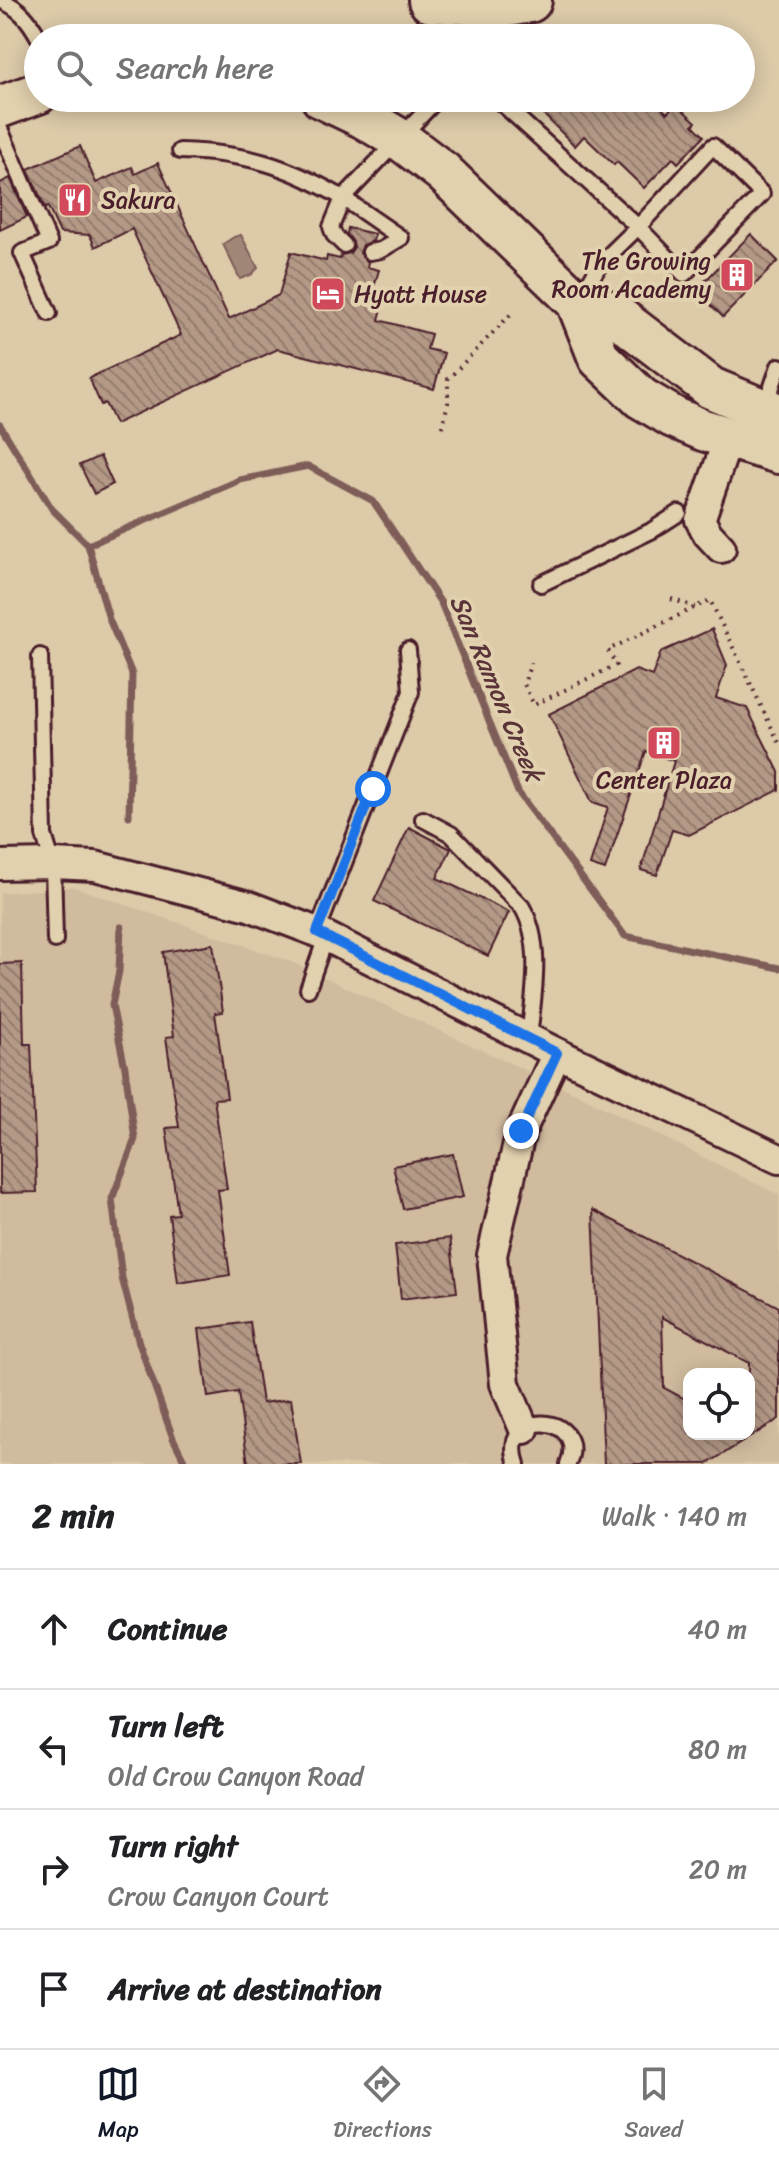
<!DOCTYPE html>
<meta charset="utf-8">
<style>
body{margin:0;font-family:Sriracha,sans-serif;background:#f2f2f2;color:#202124}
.controls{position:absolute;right:24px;bottom:24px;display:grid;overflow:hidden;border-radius:16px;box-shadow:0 4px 20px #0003}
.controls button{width:72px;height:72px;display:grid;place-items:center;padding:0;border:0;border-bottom:2px solid #e0e0e0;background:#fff;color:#202124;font:40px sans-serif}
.stop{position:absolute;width:24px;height:24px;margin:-18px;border:6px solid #1a73e8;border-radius:50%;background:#fff}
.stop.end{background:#1a73e8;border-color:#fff;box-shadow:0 2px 8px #0008}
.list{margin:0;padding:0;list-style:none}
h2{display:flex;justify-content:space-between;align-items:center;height:104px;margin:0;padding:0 32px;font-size:34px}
h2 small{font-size:26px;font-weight:400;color:#757577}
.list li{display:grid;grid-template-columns:52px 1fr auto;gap:24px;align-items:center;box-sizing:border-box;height:120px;padding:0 32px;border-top:2px solid #e0e0e0}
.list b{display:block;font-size:30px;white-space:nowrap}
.list p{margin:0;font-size:26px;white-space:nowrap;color:#757577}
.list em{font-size:26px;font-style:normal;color:#757577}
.icon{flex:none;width:44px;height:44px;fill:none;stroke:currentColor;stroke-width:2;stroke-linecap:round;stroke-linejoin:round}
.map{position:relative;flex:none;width:779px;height:1464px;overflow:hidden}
.search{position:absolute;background:#fff;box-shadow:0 4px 20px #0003;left:24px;right:24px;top:24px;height:88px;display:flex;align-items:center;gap:20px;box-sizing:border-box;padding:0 28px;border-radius:44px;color:#757577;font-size:30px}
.sheet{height:584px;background:#fff}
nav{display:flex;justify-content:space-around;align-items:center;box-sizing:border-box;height:112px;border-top:2px solid #e0e0e0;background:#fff;font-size:22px;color:#757577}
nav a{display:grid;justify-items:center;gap:4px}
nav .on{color:#111827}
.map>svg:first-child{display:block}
.built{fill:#d0bb9e;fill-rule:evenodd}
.water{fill:#a18777;stroke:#7e5d59;stroke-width:2}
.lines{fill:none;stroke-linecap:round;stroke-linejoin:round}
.stream{stroke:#7e5d59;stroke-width:7}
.building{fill:url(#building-back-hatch);stroke:#4a1f2b;stroke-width:2;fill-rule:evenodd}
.lane-casing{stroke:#4a1f2b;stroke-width:20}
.street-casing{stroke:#4a1f2b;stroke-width:34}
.secondary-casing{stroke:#4a1f2b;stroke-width:46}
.highway-casing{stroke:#4a1f2b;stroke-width:50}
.path{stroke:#4a1f2b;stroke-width:4;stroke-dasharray:2 6;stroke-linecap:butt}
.lane{stroke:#e2d1ae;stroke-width:14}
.street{stroke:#e2d1ae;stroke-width:28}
.secondary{stroke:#e2d1ae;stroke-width:40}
.highway{stroke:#e2d1ae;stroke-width:44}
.route{stroke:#1a73e8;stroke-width:10}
.labels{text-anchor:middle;stroke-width:8;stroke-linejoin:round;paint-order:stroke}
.poi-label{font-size:24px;fill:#4a1f2b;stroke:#e2d1ae;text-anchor:start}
.water-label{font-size:26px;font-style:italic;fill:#5b343a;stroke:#e2d1ae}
</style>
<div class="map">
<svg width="779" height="1464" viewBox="0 0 779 1464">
<defs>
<pattern id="building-back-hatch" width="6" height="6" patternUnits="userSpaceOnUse" patternTransform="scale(2)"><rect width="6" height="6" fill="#b49986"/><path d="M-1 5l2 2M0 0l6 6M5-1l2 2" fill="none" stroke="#947c6e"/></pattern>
</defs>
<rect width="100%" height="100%" fill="#dccaa9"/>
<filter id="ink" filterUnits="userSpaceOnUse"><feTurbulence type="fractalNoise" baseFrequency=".0125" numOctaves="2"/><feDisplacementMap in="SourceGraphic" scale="16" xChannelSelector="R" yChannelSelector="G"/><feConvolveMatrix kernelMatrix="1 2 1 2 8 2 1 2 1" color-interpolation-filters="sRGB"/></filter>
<g filter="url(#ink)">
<path class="built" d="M 74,887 L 289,961 L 575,1093 L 779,1195 L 779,1464 L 0,1464 L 0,893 ZM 689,1374 L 749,1374 L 749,1434 L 689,1434 Z"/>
<polygon class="water" points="241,235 258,268 251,275 240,279 223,244 234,237"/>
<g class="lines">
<g class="stream">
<polyline points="0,425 52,509 88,545 240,480 308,466 373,501 441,603 518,792 625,936 779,968"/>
<polyline points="88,545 109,619 132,674 129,816"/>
<polyline points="121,927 119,971 112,1005 125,1068 135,1139 112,1199 122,1278 139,1343 173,1438 186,1464"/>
</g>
</g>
<g class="building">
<polygon points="527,98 636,98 645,106 652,99 667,113 676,104 696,122 693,125 704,136 678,163 673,158 644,188 617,162 614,165 584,136 575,146"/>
<polygon points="80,146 96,183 132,167 135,174 158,163 229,319 279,295 291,252 326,261 327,256 340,259 341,255 350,253 354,247 353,242 347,234 348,228 375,234 373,241 363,245 360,253 368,262 367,267 379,270 372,293 385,297 379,320 431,334 427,349 444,353 434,389 278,349 115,424 105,403 101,405 89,378 181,335 132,229 95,247 90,235 60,233 48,207 45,208 28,169"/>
<polygon points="10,178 27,217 0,230 0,183"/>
<polygon points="751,234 778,261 723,317 696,290"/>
<polygon points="100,456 113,484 94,494 80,465"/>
<polygon points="712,629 727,665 716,698 747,708 779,772 779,790 689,835 672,830 657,875 641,870 674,761 646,751 605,870 590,865 608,807 592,802 549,714 636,670 652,676 661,652"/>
<polygon points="409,827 451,849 437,878 509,912 488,956 374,901"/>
<polygon points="213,944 223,1012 215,1013 227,1098 214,1099 227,1189 218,1190 230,1275 178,1283 169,1215 178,1214 166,1128 179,1127 166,1037 174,1036 163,952"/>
<polygon points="22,963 24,1044 31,1044 37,1192 0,1193 0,964"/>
<polygon points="453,1154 463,1197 403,1209 393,1166"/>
<path d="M 593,1210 L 779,1307 L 779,1419 L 707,1464 L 604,1464 ZM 662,1317 L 749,1363 L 749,1434 L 689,1434 L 689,1401 L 664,1388 Z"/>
<polygon points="450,1238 457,1292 401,1299 395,1245"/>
<polygon points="250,1322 262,1403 291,1399 301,1464 248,1464 238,1392 208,1397 199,1329"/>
</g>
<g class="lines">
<defs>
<g id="lane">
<path d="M 0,0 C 20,8 29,20 39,38"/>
<polyline points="496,98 638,227 713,146 762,194 684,274 638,227 600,264 580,298"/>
<polyline points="0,129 49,242 22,253 49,313"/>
<path d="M 180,151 C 246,153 286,165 343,198 L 438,98"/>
<polyline points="344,245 334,235 331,227 343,198 401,238 381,250 370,252"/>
<polyline points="765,407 779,366"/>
<polyline points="541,584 651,531 679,513"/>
<polyline points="40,656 44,835 53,864 55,940"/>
<path d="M 423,819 L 451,834 L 522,907 C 544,944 533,997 529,1038"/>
<polyline points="317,932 411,692 408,650"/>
<polyline points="308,989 326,937"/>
<path d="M 517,1464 C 497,1407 590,1413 568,1464"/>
</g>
<g id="street">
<polyline points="721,548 708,534 700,520 728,439"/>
<polyline points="0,865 53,864 95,866 249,906 317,932 557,1053 779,1159"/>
<polyline points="524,1429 505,1384 492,1255 521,1131 557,1053"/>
</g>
<g id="secondary">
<polyline points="322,98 364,118 401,140 443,172 577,302 599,358 641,398 673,417 703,430 779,453"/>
<polyline points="0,107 38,93"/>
<polyline points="577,302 613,313 711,388 764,410 779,413"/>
</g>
<polyline id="highway" points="431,0 507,4 529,0"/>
</defs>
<use href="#lane" class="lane-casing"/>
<use href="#street" class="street-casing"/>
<use href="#secondary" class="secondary-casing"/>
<use href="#highway" class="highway-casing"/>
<g class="path">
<polyline points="442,427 448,403 448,379 511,314"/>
<polyline points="671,599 695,607"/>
<polyline points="531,662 524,684 534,705 616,665 608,650 710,600 779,743"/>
</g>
<use href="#lane" class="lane"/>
<use href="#street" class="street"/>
<use href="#secondary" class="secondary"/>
<use href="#highway" class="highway"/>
</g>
</g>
<g class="lines" filter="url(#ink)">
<polyline class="route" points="373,789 317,932 557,1053 521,1131"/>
</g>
<defs>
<symbol id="restaurant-square" viewBox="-11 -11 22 22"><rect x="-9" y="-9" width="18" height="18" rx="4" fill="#d1495b" stroke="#e2d1ae"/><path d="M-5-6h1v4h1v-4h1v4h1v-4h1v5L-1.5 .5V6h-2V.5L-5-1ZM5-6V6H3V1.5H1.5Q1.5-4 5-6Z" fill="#fff"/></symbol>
<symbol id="building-square" viewBox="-11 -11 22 22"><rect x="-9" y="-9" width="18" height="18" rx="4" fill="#d1495b" stroke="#e2d1ae"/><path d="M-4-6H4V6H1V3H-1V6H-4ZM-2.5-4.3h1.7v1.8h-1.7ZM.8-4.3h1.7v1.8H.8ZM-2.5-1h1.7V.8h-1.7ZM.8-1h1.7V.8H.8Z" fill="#fff"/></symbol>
<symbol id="hotel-square" viewBox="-11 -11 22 22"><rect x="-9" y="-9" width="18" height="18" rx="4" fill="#d1495b" stroke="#e2d1ae"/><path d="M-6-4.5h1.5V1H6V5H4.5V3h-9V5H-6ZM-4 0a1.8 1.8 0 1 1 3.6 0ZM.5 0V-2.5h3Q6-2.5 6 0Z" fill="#fff"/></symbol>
</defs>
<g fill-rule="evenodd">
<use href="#restaurant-square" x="55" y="180" width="40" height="40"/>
<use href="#building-square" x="717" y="255" width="40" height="40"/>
<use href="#hotel-square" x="308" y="274" width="40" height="40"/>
<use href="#building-square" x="644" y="723" width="40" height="40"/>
</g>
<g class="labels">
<g class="poi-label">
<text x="101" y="208">Sakura</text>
<text x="711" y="269" text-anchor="end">The Growing<tspan x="711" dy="28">Room Academy</tspan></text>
<text x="354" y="302">Hyatt House</text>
<text x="664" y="788" text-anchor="middle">Center Plaza</text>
</g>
<g class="water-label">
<text transform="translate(497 688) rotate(67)" y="9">San Ramon Creek</text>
</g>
</g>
</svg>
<div class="controls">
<button><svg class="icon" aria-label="locate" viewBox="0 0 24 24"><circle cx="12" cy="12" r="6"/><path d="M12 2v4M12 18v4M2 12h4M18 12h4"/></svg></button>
</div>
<div class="stop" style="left:373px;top:789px"></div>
<div class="stop end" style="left:521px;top:1131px"></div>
<div class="search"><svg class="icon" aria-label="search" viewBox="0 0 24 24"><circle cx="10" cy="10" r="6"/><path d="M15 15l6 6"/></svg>Search here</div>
</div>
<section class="sheet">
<h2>2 min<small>Walk · 140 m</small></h2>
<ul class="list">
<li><svg class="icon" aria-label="ahead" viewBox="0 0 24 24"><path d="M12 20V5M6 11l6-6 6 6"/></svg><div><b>Continue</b></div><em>40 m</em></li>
<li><svg class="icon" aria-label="left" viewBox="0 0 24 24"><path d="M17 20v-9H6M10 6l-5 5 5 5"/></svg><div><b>Turn left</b><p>Old Crow Canyon Road</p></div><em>80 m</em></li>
<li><svg class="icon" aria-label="right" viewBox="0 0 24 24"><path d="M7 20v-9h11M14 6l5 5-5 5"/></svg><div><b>Turn right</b><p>Crow Canyon Court</p></div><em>20 m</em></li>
<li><svg class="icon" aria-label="arrive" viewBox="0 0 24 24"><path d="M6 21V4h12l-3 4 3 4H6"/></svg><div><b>Arrive at destination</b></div></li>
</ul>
</section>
<nav>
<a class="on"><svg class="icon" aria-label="map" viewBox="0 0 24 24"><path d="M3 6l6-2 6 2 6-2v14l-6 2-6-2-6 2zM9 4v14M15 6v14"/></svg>Map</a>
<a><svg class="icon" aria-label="directions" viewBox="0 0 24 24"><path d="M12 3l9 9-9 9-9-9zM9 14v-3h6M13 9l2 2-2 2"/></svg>Directions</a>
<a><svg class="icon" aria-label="saved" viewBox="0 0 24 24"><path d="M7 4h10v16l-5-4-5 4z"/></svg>Saved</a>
</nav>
